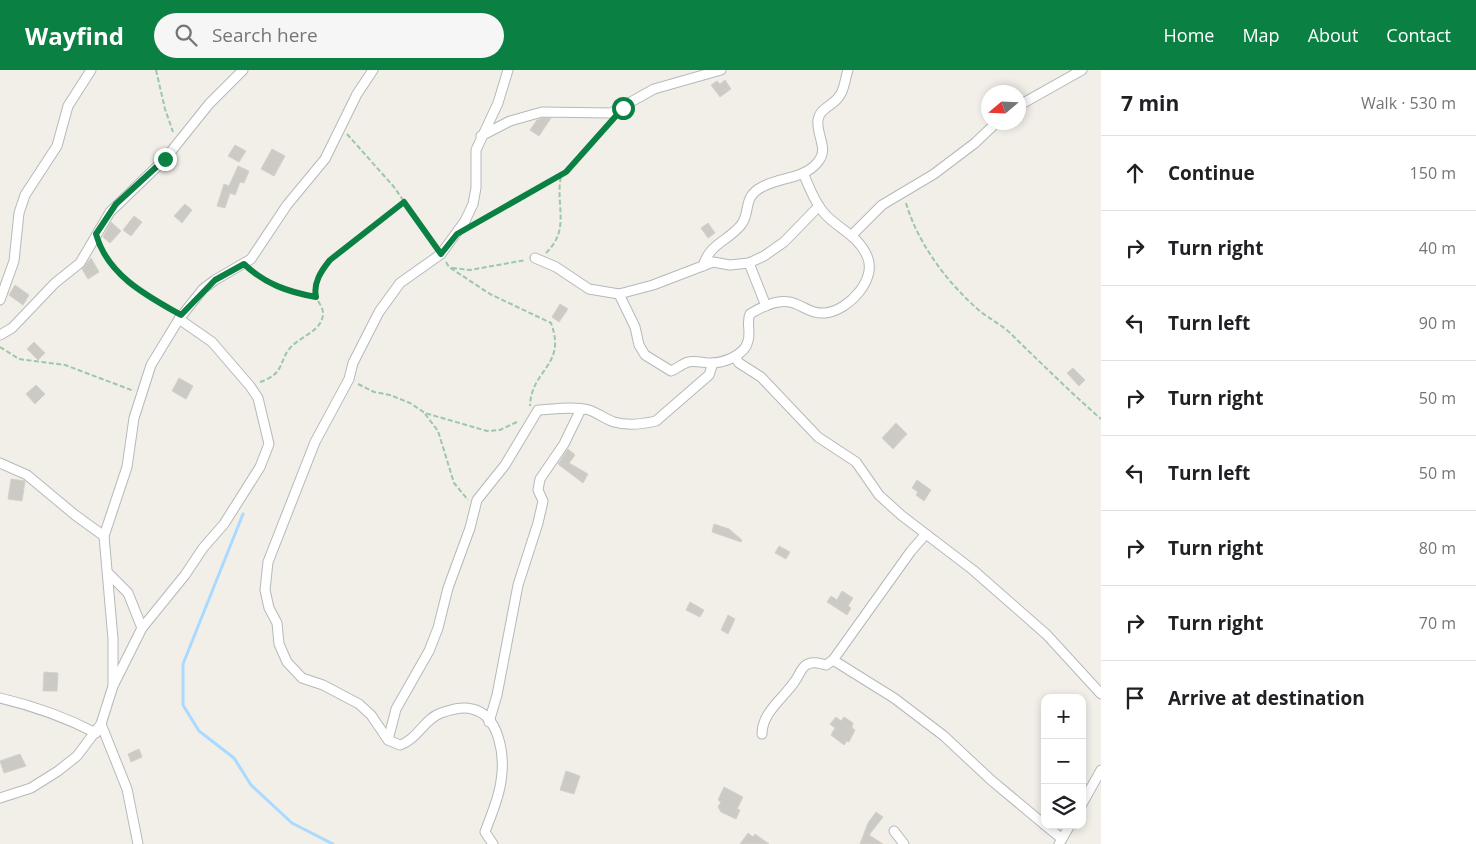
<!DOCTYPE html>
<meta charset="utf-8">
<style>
body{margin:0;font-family:"Open Sans",sans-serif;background:#f6f6f6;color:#202124}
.controls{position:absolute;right:15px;bottom:15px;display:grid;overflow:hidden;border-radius:10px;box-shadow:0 2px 8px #0003}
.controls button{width:45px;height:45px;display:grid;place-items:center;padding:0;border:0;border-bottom:1px solid #e0e0e0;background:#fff;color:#202124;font:25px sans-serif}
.compass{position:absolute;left:981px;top:15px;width:45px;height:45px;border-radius:50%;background:#fff;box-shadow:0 2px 8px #0003;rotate:251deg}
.stop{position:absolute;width:15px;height:15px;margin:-11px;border:4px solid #0b8043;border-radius:50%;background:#fff}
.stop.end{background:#0b8043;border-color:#fff;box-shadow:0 1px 5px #0008}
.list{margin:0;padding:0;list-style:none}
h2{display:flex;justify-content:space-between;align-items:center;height:65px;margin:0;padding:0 20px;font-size:21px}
h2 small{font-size:16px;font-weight:400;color:#757577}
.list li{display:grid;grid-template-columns:32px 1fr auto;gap:15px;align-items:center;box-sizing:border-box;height:75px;padding:0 20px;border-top:1px solid #e0e0e0}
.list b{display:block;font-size:19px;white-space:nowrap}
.list em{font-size:16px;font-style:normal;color:#757577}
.icon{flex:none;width:28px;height:28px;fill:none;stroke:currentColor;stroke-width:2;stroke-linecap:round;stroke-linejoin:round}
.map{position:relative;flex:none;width:1101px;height:774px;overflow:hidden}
header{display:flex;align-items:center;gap:30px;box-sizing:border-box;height:70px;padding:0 25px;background:#0b8043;color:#fff}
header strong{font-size:24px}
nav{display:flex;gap:28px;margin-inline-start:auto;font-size:18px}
.search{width:350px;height:45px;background:#f6f6f6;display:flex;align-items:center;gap:12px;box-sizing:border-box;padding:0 18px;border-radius:28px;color:#757577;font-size:19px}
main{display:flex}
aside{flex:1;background:#fff}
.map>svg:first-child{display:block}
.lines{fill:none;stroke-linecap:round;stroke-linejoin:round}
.stream{stroke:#aadaff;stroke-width:3}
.building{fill:#cccac5;stroke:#d6d1c6}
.street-casing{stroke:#b5b8bc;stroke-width:11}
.path{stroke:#9cc7a9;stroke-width:2;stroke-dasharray:5 2.5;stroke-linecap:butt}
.street{stroke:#fff;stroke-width:9}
.route{stroke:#0b8043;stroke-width:6}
</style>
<header>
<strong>Wayfind</strong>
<div class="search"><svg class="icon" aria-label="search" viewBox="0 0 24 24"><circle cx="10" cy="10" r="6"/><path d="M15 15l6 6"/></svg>Search here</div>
<nav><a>Home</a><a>Map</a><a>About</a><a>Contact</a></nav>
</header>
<main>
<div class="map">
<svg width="1101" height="774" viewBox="0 0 1101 774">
<rect width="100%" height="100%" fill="#f1efe8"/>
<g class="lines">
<polyline class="stream" points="243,444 183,594 183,635 199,661 234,688 251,715 292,753 333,774"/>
</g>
<g class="building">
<polygon points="725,10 731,19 720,27 711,15 717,11 720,14"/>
<polygon points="543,48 551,48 539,66 530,60 537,50"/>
<polygon points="235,75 246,81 239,92 228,86"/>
<polygon points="272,79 285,86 274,106 261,99"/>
<polygon points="238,96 249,101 244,113 240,112 235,125 230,123 225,138 217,136 224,114 229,116"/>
<polygon points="185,134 192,140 182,153 174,146"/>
<polygon points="134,146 142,152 131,166 123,160"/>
<polygon points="111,152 121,161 110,173 103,167"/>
<polygon points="708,153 715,163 708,168 701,158"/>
<polygon points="91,188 99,202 88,209 82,199"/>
<polygon points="15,215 29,225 23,235 9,225"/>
<polygon points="560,234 568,239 559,252 552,247"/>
<polygon points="34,272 45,283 38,290 27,279"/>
<polygon points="1073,298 1085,310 1079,316 1067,303"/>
<polygon points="179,308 193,316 186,329 172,321"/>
<polygon points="36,315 45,324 35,334 26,324"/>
<polygon points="896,353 907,364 893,379 882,368"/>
<polygon points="568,379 575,385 569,393 588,404 583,413 558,394"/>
<polygon points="11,409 25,411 22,431 8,429"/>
<polygon points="917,410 931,420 924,431 916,425 918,422 912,418"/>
<polygon points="714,454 729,459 742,470 741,472 712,462"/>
<polygon points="779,476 790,482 786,489 775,483"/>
<polygon points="842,521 853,528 848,536 851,538 847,545 827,532 831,526 837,530"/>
<polygon points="690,532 704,540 700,547 686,540"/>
<polygon points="728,545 735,549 728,564 721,560"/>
<polygon points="44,602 58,603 57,621 43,621"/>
<polygon points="836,647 841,651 844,647 853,653 852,658 855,660 849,672 847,671 844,675 831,665 835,658 830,654"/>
<polygon points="139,679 142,687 131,692 128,684"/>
<polygon points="20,684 26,696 4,703 0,691"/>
<polygon points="566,701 580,706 574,724 560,720"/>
<polygon points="724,717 743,727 737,739 740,740 736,749 721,742 718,737 721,732 718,730"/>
<polygon points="876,742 883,747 869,765 883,774 860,774 868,753"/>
<polygon points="748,763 753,767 755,764 769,774 740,774"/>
</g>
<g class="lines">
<defs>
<g id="street">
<polyline points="1018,36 1082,0"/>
<polyline points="481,66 510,51 542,42 611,43 654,19 721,0"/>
<polyline points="852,165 882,135 934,104 975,73 997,52"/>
<polyline points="535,188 556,197 589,219 619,224 653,215 713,192 730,195 749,193 764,186 784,172 819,136"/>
<polyline points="749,193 766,236"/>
<path d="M 703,196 C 710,173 727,172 741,155 C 751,143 742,127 762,117 C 779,107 804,109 817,93 C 830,79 816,66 818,50 C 820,37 834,36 840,25 C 845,18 845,8 848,0"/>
<path d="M 619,224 L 635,257 L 639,275 L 645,285 L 671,301 C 676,299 682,294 688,292 C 696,290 702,293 711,293 C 724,293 745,285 748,271 C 751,261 746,253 750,244 C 763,236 781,227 796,234 C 806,238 813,244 825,243 C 848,241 878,209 867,186 C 858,165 838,159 824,143 C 814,132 809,116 803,103"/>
<polyline points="0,230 14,191 19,143 25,125 57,76 68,36 91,0"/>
<polyline points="0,265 12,258 55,213 80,193 110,142 165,89 209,34 243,0"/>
<polyline points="735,287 739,293 761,307 818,367 856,392 879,425 901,445 973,500 1047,565 1101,624"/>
<polyline points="0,393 27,405 75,445 104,466"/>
<polyline points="109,504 128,523 142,558"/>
<polyline points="833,590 894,628 944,666 991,710 1045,755"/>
<polyline points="114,614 142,558 185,505 203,478 224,454 260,397 269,374 258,328 250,316 212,272 179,249"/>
<path d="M 0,628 C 34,636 65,647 96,663"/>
<polyline points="489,652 497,625 518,515 538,453 543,431 538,420 540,409 564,374 581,339"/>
<polyline points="101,654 127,719 138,774"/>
<path d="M 762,664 C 762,642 784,628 795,611 C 799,606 801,598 806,595 C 812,591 819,593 826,595 L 833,590 L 911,481 L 925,465"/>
<path d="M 388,670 L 396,639 L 429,581 L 438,558 L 448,518 L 470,458 L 477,430 L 505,395 L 538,340 C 555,339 573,336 589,340 C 598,343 605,349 614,352 C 627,356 643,354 656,351 L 709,305 L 713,293"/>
<polyline points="0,728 31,718 58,701 77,686 101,654 113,616 113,569 104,466 127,397 134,348 151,295 179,249 203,219 215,210 251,189 287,135 325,89 357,24 373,0"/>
<polyline points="1082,734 1101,700"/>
<polyline points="1045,755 1062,769"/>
<polyline points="894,761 904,774"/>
<path d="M 493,774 L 485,762 C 491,745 499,728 501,711 C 505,687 500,645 472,639 C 462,636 450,640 441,643 C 425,648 417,670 400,675 L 388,670 L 371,645 L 359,634 L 323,615 L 302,608 L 287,592 L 279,574 L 277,553 L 269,538 L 265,520 L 268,492 L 315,372 L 349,309 L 353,293 L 379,242 L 400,213 L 441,184 L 465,151 L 473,134 L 476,118 L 476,80 L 498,33 L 508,0"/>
<polyline points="1059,774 1070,755"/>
</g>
</defs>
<use href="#street" class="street-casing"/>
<g class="path">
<polyline points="156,0 165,39 173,62"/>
<polyline points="347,64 394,117 435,176"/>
<path d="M 906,133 C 918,174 948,214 981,242 C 990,249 1000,254 1009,262 C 1039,291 1069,321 1101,349"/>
<polyline points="473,155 566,102 610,53"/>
<polyline points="101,178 126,210 174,241"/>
<path d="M 546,183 C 571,159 555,135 561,106"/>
<path d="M 446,192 L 449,197 L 490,224 L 551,253 C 567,296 531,299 530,336"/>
<polyline points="452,198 470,200 526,190"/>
<polyline points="250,200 284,220 316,227"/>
<polyline points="0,277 19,289 65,295 134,321"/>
<path d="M 260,312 C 287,303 278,289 292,276 C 302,266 323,260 323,243 C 323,238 319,233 317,229 C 311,215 321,200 330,191 L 403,132"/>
<polyline points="358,314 374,322 390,325 410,333 425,343 487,361 500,360 519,351"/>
<polyline points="425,344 438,361 454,413 468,430"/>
</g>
<use href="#street" class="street"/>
</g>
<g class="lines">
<path class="route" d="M 165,89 L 116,134 L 96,164 C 107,205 147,226 181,245 L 215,210 L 244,194 C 265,214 288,222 316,227 C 313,213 321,201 330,190 L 404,132 L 441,184 L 457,164 L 566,102 L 623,38"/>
</g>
</svg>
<div class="controls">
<button>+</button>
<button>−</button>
<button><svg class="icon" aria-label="layers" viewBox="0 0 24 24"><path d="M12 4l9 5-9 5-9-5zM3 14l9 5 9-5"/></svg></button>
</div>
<svg class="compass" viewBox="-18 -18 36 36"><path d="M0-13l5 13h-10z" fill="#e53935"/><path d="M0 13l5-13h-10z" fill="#757577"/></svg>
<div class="stop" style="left:623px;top:38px"></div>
<div class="stop end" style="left:165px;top:89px"></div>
</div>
<aside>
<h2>7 min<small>Walk · 530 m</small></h2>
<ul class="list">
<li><svg class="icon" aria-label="ahead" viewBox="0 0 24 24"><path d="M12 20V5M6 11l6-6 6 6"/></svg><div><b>Continue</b></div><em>150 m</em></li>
<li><svg class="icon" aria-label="right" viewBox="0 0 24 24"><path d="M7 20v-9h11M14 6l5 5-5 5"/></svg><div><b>Turn right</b></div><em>40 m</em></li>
<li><svg class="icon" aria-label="left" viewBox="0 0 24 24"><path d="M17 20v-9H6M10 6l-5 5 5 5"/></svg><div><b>Turn left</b></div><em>90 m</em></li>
<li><svg class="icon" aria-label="right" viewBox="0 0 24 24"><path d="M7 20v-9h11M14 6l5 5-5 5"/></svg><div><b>Turn right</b></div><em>50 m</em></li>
<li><svg class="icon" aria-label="left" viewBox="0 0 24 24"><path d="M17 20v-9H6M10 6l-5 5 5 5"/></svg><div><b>Turn left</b></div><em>50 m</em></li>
<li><svg class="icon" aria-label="right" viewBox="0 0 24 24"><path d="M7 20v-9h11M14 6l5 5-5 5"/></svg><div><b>Turn right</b></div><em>80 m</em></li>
<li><svg class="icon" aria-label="right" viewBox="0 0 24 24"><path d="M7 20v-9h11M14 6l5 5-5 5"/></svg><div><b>Turn right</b></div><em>70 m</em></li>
<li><svg class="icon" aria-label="arrive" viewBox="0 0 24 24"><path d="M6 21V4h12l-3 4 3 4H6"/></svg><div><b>Arrive at destination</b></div></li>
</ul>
</aside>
</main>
